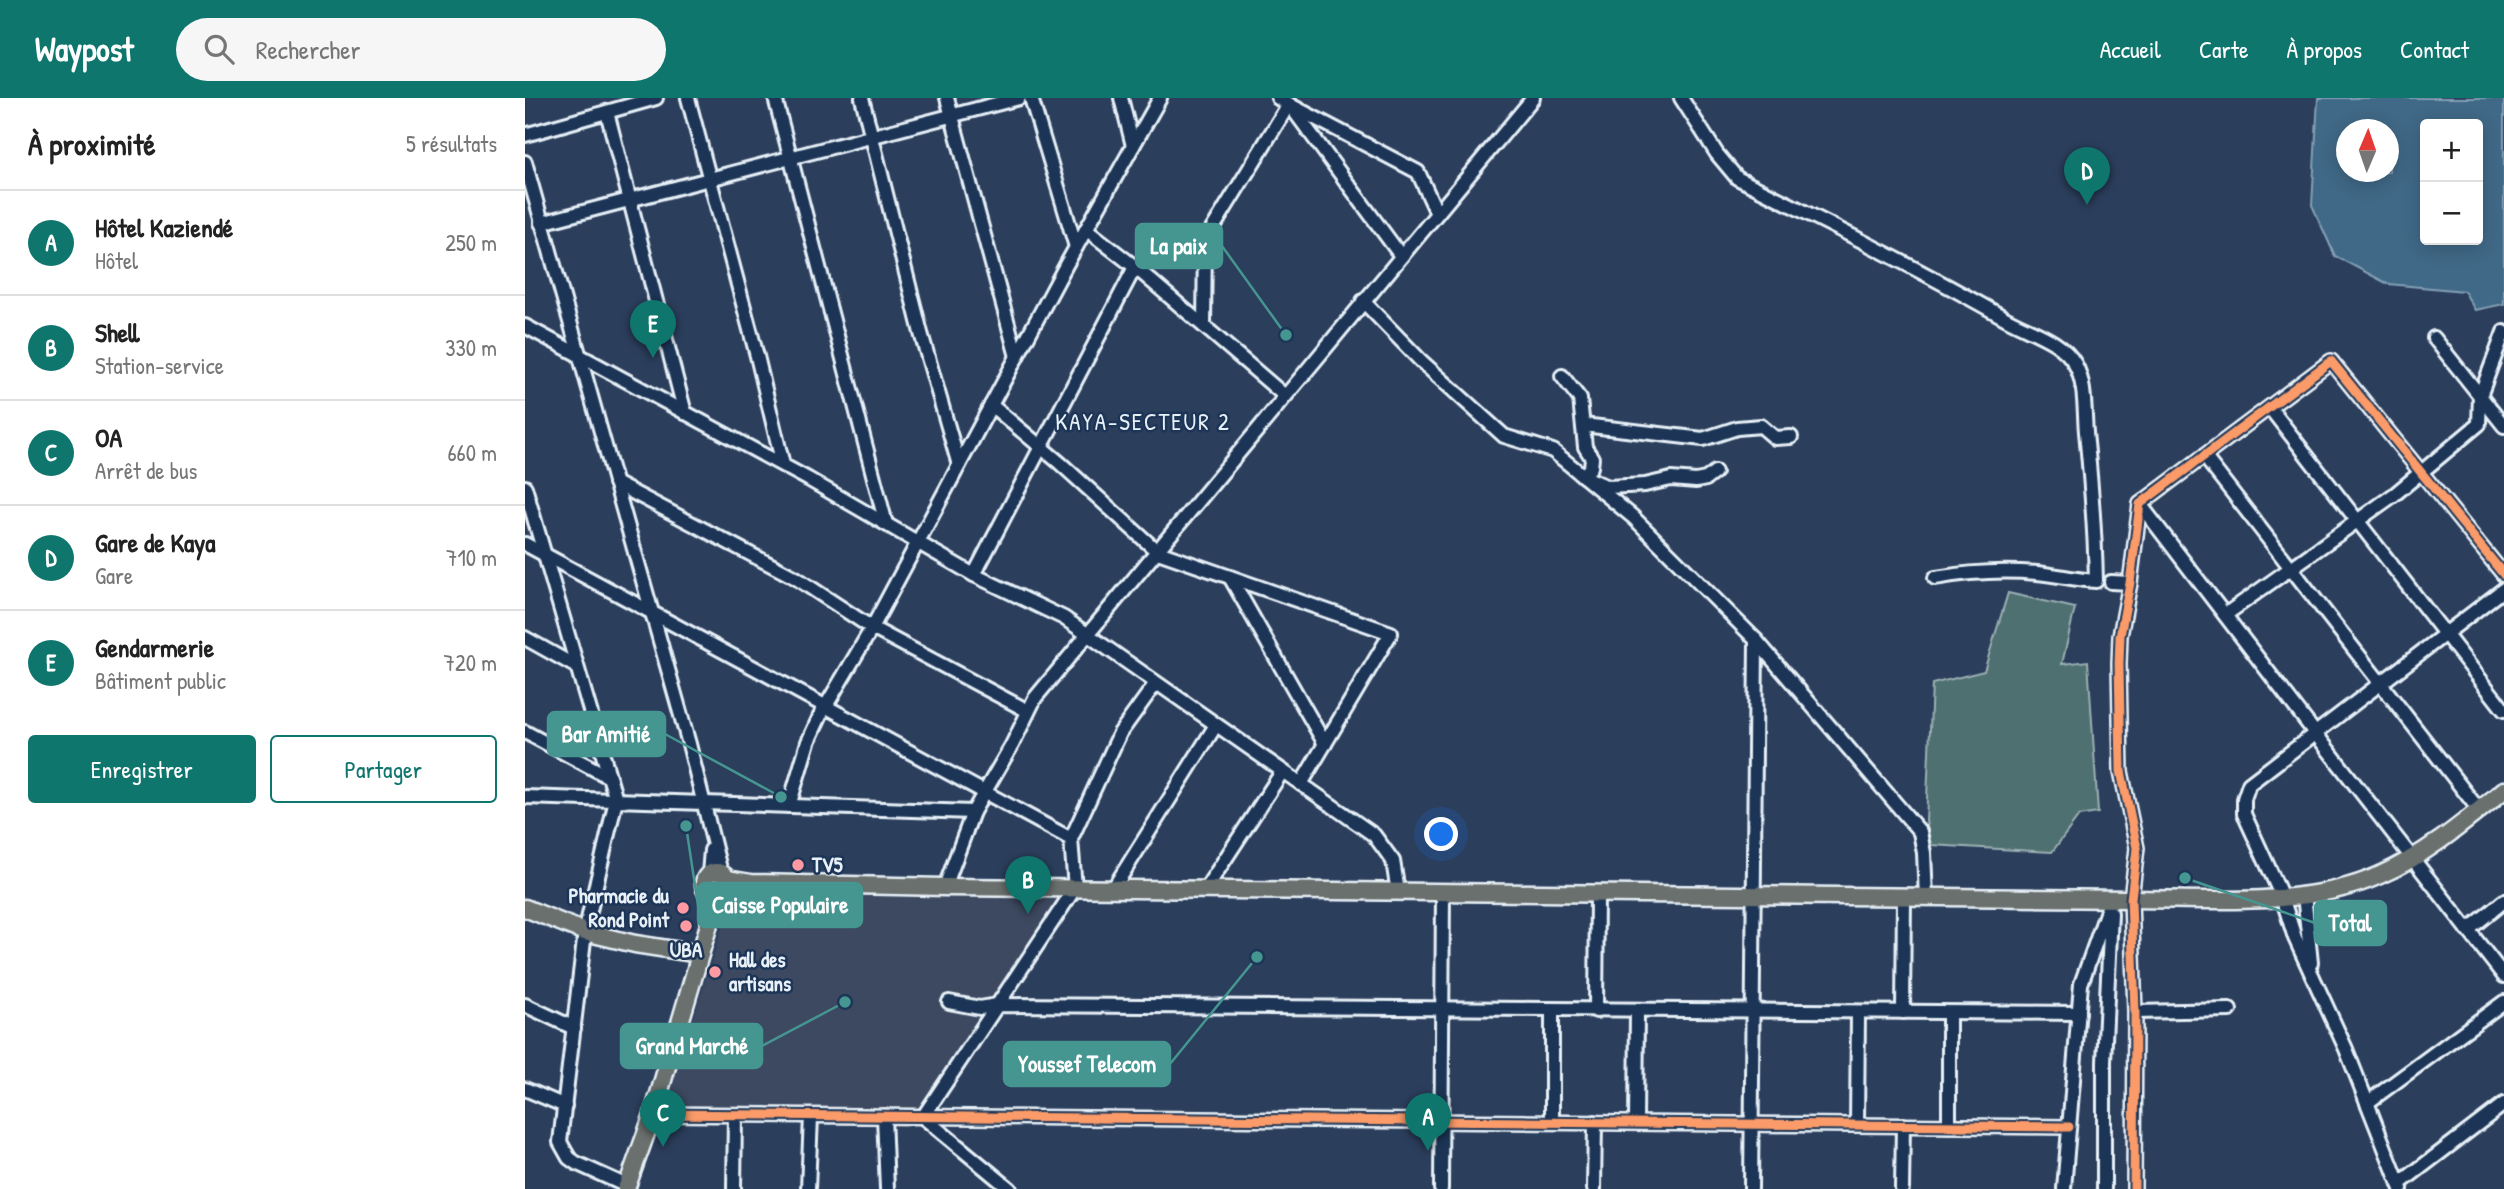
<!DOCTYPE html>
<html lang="fr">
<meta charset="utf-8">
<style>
body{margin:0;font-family:"Patrick Hand",sans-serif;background:#f6f6f6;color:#222}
.controls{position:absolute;right:21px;top:21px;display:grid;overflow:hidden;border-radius:7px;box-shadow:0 4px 18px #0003}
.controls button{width:63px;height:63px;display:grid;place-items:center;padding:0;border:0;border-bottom:2px solid #e0e0e0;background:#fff;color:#222;font:35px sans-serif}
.compass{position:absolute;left:1811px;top:21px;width:63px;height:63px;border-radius:50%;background:#fff;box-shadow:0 4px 18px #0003;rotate:2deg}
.you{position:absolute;left:917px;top:737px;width:24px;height:24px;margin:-18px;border:5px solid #fff;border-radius:50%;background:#1a73e8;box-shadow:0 0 0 10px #1a73e833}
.badge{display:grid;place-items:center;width:46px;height:46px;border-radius:50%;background:#0f766e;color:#fff;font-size:23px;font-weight:700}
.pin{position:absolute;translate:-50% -58px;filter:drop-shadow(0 2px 4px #0008)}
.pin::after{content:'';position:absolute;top:37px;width:24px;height:21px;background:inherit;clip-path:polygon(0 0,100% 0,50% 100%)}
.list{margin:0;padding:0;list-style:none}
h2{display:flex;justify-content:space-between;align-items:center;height:91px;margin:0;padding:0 28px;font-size:30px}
h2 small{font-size:23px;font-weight:400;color:#767676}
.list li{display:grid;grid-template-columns:46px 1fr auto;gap:21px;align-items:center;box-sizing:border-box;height:105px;padding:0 28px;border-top:2px solid #e0e0e0}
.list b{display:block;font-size:26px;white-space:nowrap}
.list p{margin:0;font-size:23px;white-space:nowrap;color:#767676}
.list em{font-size:23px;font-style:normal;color:#767676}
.actions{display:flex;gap:14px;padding:21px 28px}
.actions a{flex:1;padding:16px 0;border:2px solid #0f766e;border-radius:7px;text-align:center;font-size:24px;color:#0f766e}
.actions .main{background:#0f766e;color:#fff}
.icon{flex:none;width:38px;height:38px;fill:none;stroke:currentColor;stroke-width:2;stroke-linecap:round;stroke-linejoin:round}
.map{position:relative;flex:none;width:1979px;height:1091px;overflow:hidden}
header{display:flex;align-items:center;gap:42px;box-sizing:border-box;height:98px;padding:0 35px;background:#0f766e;color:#fff}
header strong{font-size:33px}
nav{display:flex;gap:38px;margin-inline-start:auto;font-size:24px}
.search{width:490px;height:63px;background:#f6f6f6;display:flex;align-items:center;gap:18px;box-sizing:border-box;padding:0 24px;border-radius:38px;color:#767676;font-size:26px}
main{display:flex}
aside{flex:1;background:#fff}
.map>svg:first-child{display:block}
.built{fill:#3c4961}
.green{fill:#4f7070;stroke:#9cb0b4;stroke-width:2}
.water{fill:#3f6987;stroke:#839fb4;stroke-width:2;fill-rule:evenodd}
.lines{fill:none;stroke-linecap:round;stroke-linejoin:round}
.minor-casing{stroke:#e8f1f8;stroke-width:18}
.major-casing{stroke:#e8f1f8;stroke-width:21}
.minor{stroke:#1d3557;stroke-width:12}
.major{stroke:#6b706d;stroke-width:16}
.cycleway-casing{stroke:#1d3557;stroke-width:13}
.cycleway{stroke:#fa9b69;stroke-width:9}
.poi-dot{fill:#ff9aa2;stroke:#1d3557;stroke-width:2.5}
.labels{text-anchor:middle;stroke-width:5;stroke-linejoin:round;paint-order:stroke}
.poi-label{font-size:21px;font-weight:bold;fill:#e8f1f8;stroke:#1d3557;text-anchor:start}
.neighbourhood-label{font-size:23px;letter-spacing:2px;fill:#e8f1f8;stroke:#1d3557}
.leader{fill:none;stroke:#459590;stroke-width:2.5}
.callout-dot{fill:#459590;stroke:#1d3557;stroke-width:2.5}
.callout{fill:#459590;stroke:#459590;stroke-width:2.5}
.callout-label{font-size:23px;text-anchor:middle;font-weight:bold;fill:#fff}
</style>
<header>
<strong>Waypost</strong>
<div class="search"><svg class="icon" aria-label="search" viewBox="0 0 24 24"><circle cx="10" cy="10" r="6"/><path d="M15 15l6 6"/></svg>Rechercher</div>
<nav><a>Accueil</a><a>Carte</a><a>À propos</a><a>Contact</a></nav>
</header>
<main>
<aside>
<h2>À proximité<small>5 résultats</small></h2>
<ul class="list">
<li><span class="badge">A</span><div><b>Hôtel Kaziendé</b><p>Hôtel</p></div><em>250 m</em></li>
<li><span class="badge">B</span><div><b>Shell</b><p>Station-service</p></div><em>330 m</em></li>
<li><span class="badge">C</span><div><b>OA</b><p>Arrêt de bus</p></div><em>660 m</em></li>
<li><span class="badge">D</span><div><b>Gare de Kaya</b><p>Gare</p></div><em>710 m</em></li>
<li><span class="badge">E</span><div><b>Gendarmerie</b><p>Bâtiment public</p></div><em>720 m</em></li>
</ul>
<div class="actions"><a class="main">Enregistrer</a><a>Partager</a></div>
</aside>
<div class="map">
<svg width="1979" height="1091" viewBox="0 0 1979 1091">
<rect width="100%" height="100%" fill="#2b3e5c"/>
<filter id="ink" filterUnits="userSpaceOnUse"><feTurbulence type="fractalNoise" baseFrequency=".0143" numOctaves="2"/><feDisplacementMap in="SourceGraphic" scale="14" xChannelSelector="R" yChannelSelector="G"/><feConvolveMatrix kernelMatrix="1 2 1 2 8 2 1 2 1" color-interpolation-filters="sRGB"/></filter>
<g filter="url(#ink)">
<polygon class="built" points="208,796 536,799 396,1011 140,1010"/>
<polygon class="green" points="1483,495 1550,510 1537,566 1563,563 1573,715 1554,718 1527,754 1406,747 1401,723 1407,586 1459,573"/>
<path class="water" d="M 1793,0 L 1979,0 L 1979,206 L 1950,212 L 1939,193 L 1863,186 L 1810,158 L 1787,107 ZM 1900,26 L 1953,26 L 1953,142 L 1900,142 ZM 1822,32 L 1864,32 L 1864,74 L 1822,74 Z"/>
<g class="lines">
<defs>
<g id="minor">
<polyline points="163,0 232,258 258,367"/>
<polyline points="250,0 361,426"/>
<polyline points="337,0 396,235 434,367"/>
<polyline points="422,0 492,259"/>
<polyline points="506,0 551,149"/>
<polyline points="596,0 608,48"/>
<path d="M 1156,0 L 1192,56 L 1212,80 C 1302,125 1392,170 1480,220 C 1504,234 1536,241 1550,266 C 1561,286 1559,312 1561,334 C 1566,384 1570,433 1571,483 C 1551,482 1532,477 1512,475 C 1478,472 1444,474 1410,480"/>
<polyline points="764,6 876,158"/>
<polyline points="767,8 893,74 910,111"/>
<polyline points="82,14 160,315"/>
<polyline points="0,37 131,0"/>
<polyline points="0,64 164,646 196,775"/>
<polyline points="16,125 494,0"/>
<polyline points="561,131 610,169 760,298"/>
<polyline points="838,203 896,263 979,338 1028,353 1108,419 1231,542 1395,734 1399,755 1401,799"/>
<polyline points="0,228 283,381 449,477 539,520 849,737 868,763 873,794"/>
<polyline points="679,228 680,143 764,6 753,0"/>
<polyline points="1909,240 1979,328"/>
<polyline points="1037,278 1055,301 1060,349 1067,360 1066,369 1058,378 1083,389 1120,387 1146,381 1171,383 1181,381 1190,374"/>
<polyline points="466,307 535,365 633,454 866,535 776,686"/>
<polyline points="1745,310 1979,612"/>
<polyline points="1058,327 1178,341 1212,330 1236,328 1250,340 1266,339"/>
<polyline points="1679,358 1954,712"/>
<polyline points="90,385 271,480 347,530 503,613"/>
<polyline points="0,389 91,702 60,834 35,1044 44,1060 51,1065 102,1088"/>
<polyline points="1615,406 1790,635 1979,878"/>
<polyline points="0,446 546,741"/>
<polyline points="449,477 610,169"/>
<polyline points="705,479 800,646"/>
<polyline points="1586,484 1605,485"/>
<polyline points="1700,517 1870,396 1954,326 1955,298 1979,234"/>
<polyline points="0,540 52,569"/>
<polyline points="0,634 84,679"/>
<polyline points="0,699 448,714"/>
<polyline points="264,708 283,644 295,618 347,530 541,167 635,0"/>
<polyline points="184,776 186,752"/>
<polyline points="420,789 448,714 487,647 510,600 1008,0"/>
<polyline points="588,791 691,627"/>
<polyline points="680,792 757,674"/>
<polyline points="1779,796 1786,865"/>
<polyline points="1943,832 1979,803"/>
<polyline points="424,904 455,910 472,907 1554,915"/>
<polyline points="0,907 49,930"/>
<polyline points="1071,913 1072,796"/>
<polyline points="1378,914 1379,799"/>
<polyline points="1610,914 1705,912"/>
<polyline points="0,991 40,1008"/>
<polyline points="1842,1005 1979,904"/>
<polyline points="128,1016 1544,1029"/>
<polyline points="359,1018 362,1091"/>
<polyline points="1027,1024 1027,913"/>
<polyline points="1111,1025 1112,913"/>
<polyline points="1332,1027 1333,914"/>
<polyline points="1424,1028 1424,915"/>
<polyline points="1874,1086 1979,1006"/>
<polyline points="209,1091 210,1017"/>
<polyline points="283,1091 286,1018"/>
<polyline points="485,1091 398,1019 550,790 546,741 595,635 631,585"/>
<polyline points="916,1091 918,794"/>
<polyline points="1069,1091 1070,1024"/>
<polyline points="1226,1091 1231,542"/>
<polyline points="1377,1091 1378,1027"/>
<polyline points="1539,1091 1556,886 1585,804"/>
<polyline points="1579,1091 1579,964 1586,815"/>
<polyline points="1609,1091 1610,914 1606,801 1612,750 1596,673 1594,566 1595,538 1605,485 1615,406 1806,263 1979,477"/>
<polyline points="1876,1091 1821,951 1770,840 1757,799 1719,716 1719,701 1724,686 1979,491"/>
</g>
<g id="major">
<circle cx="191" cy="786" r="12"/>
<path d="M 202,781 L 226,785 L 420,789 L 1606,801 C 1686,801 1782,810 1855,777 C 1901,757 1941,723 1979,692"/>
<polyline points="0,810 60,834 110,846 175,856"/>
<polyline points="101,1091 128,1016 185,823 198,797"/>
</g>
</defs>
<use href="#minor" class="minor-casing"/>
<use href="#major" class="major-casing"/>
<use href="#minor" class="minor"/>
<use href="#major" class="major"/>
<defs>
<g id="cycleway">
<polyline points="128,1016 1544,1029"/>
<polyline points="1609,1091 1610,914 1606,801 1612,750 1596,673 1594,566 1595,538 1605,485 1615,406 1806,263 1979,477"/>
</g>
</defs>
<use href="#cycleway" class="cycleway-casing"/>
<use href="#cycleway" class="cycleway"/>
</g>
</g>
<g class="poi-dot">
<circle cx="273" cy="767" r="7"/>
<circle cx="158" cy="810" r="7"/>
<circle cx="161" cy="828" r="7"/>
<circle cx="190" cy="874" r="7"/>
</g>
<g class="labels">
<g class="poi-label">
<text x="287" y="774">TV5</text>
<text x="144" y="805" text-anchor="end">Pharmacie du<tspan x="144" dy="24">Rond Point</tspan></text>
<text x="161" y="859" text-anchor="middle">UBA</text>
<text x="204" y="869">Hall des<tspan x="204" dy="24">artisans</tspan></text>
</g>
<g class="neighbourhood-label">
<text x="618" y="332">KAYA-SECTEUR 2</text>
</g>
</g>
<path class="leader" d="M761 237L697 148M256 699L140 636M161 728L173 807M1660 780L1790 825M320 904L237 948M732 859L645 966"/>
<g class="callout-dot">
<circle cx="761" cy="237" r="7"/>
<circle cx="256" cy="699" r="7"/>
<circle cx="161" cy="728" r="7"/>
<circle cx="1660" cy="780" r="7"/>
<circle cx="320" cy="904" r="7"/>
<circle cx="732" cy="859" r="7"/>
</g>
<g class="callout">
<rect x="611" y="126" width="86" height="44" rx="7"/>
<rect x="23" y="614" width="117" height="44" rx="7"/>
<rect x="173" y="785" width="164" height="44" rx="7"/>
<rect x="1790" y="803" width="71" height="44" rx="7"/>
<rect x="96" y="926" width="141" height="44" rx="7"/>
<rect x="479" y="944" width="166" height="44" rx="7"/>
</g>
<g class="callout-label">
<text x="654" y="156">La paix</text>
<text x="81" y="644">Bar Amitié</text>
<text x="255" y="815">Caisse Populaire</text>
<text x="1825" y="833">Total</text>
<text x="167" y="956">Grand Marché</text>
<text x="562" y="974">Youssef Telecom</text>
</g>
</svg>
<div class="controls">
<button>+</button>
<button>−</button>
</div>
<svg class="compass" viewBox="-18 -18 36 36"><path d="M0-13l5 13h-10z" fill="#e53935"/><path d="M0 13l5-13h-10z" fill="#767676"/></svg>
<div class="you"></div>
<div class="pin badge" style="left:903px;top:1053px">A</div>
<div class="pin badge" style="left:503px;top:816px">B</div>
<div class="pin badge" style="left:138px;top:1049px">C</div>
<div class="pin badge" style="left:1562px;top:107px">D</div>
<div class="pin badge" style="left:128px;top:260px">E</div>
</div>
</main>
